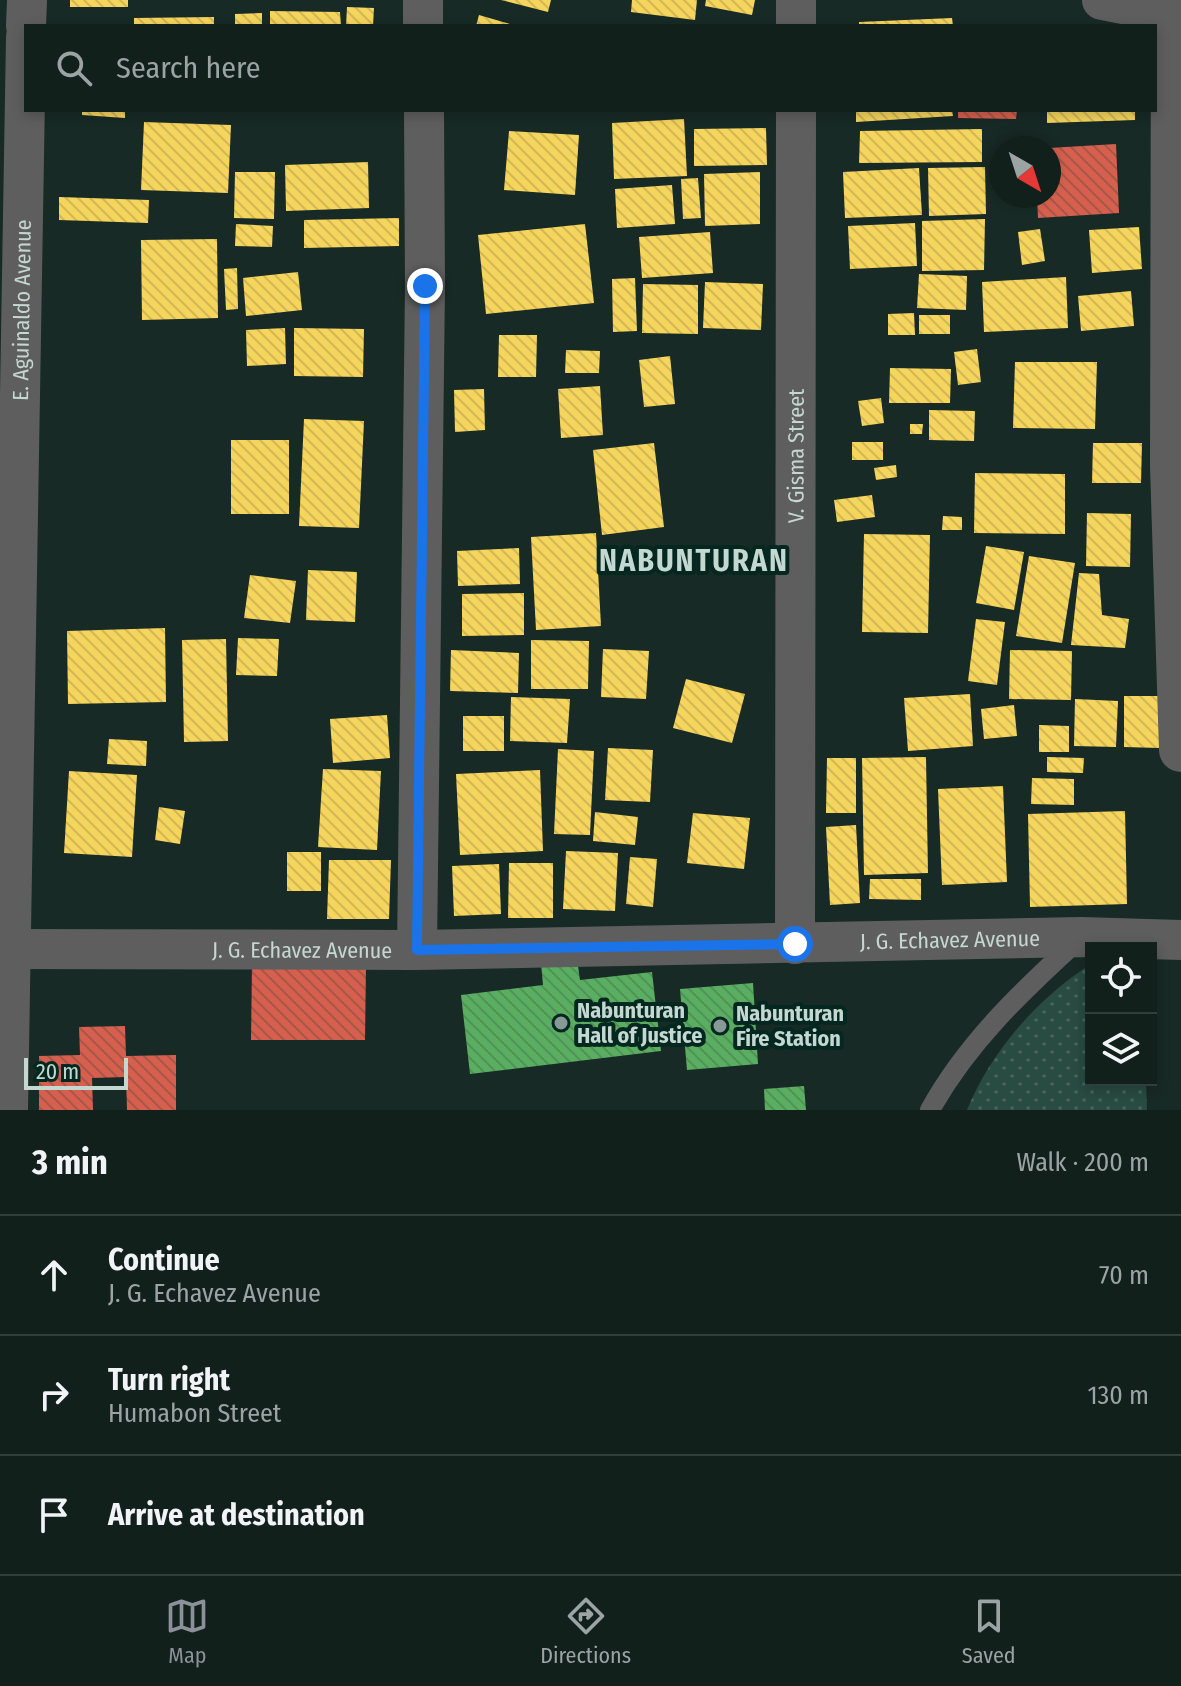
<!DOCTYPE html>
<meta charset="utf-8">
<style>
body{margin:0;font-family:"Fira Sans Condensed",sans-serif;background:#1b2825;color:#f1f3f6}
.controls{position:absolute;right:24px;bottom:24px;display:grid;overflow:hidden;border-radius:0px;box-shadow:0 4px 12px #0003}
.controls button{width:72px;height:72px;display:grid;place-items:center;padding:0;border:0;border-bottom:2px solid #313e3b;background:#12201c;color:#f1f3f6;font:40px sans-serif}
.compass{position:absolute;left:989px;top:136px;width:72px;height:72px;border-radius:50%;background:#12201c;box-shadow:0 4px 12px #0003;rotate:141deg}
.scale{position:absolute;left:24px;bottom:20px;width:104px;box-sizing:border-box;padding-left:8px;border:4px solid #c4d7d1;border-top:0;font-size:22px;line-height:28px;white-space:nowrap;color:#c4d7d1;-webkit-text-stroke:6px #042820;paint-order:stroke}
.stop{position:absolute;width:24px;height:24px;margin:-18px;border:6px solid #1a73e8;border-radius:50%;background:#fff}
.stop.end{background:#1a73e8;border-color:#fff;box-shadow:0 2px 8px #0008}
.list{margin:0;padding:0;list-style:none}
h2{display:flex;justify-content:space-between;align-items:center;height:104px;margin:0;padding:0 32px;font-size:34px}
h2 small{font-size:26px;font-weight:400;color:#9ca3a3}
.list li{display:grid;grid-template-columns:52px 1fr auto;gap:24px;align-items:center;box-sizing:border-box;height:120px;padding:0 32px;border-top:2px solid #313e3b}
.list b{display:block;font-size:30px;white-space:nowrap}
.list p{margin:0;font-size:26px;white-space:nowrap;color:#9ca3a3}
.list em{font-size:26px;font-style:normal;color:#9ca3a3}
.icon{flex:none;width:44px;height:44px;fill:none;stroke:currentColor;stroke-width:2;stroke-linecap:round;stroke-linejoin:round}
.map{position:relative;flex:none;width:1181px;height:1110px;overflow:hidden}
.search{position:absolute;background:#12201c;box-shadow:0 4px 12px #0003;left:24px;right:24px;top:24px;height:88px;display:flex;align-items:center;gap:20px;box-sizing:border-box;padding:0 28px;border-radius:0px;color:#9ca3a3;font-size:30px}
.sheet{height:464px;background:#12201c}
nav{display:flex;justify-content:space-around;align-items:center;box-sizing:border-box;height:112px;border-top:2px solid #313e3b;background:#12201c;font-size:22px;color:#9ca3a3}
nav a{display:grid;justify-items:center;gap:4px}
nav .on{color:#8c9099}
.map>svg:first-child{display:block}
.park{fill:url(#park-dots)}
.homes{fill:url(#homes-back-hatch)}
.shops{fill:url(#shops-back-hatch)}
.public{fill:url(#public-back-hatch)}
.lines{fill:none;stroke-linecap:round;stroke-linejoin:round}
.service{stroke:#5f5e5e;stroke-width:20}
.minor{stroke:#5f5e5e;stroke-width:40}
.tertiary{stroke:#5f5e5e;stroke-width:44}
.route{stroke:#1a73e8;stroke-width:10}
.poi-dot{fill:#889a95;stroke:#042820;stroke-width:3}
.labels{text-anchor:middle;stroke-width:8;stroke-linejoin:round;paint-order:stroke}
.street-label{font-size:22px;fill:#c4d7d1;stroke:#042820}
.poi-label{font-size:22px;font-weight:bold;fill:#c4d7d1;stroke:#042820;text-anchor:start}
.district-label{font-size:30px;font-weight:bold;letter-spacing:2px;fill:#c4d7d1;stroke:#042820}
</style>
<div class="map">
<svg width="1181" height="1110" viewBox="0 0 1181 1110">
<defs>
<pattern id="park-dots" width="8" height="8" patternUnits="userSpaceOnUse" patternTransform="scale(2)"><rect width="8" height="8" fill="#284b42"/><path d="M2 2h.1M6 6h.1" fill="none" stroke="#46645c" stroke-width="1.8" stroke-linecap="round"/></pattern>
<pattern id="homes-back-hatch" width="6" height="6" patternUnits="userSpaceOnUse" patternTransform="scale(2)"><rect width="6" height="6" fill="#f6d55c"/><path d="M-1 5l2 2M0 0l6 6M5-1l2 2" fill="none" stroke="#d1b756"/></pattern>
<pattern id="shops-back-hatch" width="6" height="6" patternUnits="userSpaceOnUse" patternTransform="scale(2)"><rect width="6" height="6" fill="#d6604d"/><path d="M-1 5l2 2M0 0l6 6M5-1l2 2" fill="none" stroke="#a85649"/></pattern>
<pattern id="public-back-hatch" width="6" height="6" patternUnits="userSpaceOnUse" patternTransform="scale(2)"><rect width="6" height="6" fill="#5aae61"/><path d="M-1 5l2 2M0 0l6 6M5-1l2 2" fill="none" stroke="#529258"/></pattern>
</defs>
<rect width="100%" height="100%" fill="#182a26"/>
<path class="park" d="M 1091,964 L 1091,1080 L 1146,1080 L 1147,1110 L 967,1110 C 991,1051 1038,998 1091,964 Z"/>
<g class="homes">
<rect x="70" y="0" width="58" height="7"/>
<polygon points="501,0 551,0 548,12"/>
<polygon points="632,0 697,0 695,20 631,12"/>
<polygon points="706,0 755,0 752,15 705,6"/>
<polygon points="347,7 374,8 373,26 346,26"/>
<polygon points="270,11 340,12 341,26 270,26"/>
<polygon points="262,13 262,26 235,26 235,14"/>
<polygon points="479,15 513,25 513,26 476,26"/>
<polygon points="214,17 214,26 134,26 134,18"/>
<polygon points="952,18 953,26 859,26 859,22"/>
<polygon points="82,110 125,110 125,118 82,115"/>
<polygon points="856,110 952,110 953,116 856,122"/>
<polygon points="1047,110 1135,110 1135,120 1047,123"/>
<polygon points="684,119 687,176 614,179 612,123"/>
<polygon points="144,122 231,125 228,193 141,190"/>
<polygon points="766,128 767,165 694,166 694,129"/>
<polygon points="982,129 982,162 859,163 860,131"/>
<polygon points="509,131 579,135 575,195 504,190"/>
<polygon points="368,162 369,208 286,211 285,165"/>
<polygon points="985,167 986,214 929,216 928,168"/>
<polygon points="919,168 922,215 845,218 843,172"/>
<polygon points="235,172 275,172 274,219 234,218"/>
<polygon points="760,172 760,224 705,226 704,174"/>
<polygon points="698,178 701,218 683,219 681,179"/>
<polygon points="672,185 675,224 617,228 615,189"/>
<polygon points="59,197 149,200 148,223 59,220"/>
<polygon points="399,218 399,246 304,248 304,220"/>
<polygon points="985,219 984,270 922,271 922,221"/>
<polygon points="915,223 917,266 850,269 848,226"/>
<polygon points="236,224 273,226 272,247 235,246"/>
<polygon points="585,224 594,303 486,314 478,235"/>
<polygon points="1139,227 1142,269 1092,273 1089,230"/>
<polygon points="1040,229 1045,261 1022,265 1018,232"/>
<polygon points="710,232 713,273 642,278 639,237"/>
<polygon points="217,239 218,318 142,320 141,240"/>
<polygon points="237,268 238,309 226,310 224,269"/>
<polygon points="298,272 302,310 246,316 243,278"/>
<polygon points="919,274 967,276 966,310 917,308"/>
<polygon points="1066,277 1068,328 984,332 982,282"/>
<polygon points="635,278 637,331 613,332 612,279"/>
<polygon points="705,282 763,284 761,330 703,328"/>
<polygon points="643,284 698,285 698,334 642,333"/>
<polygon points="1131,291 1134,326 1081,331 1078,296"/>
<polygon points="914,313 915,335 888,335 888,314"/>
<rect x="919" y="315" width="31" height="19"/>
<polygon points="285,328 286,364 247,366 246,330"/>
<polygon points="294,328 364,329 363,377 294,376"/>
<polygon points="499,335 537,335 536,377 498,377"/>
<polygon points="977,349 981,382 958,385 954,352"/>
<polygon points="566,350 600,351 599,373 565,373"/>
<polygon points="670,356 675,404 644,407 639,360"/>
<polygon points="1015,362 1097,362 1095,429 1013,428"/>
<polygon points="890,368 951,369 950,403 889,403"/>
<polygon points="600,386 603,435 561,438 558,389"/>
<polygon points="484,389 485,430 455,432 454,390"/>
<polygon points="881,398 884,423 862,426 858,401"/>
<polygon points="929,410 975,411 974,441 929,440"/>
<polygon points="304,419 364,421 359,528 299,526"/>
<polygon points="910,424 923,424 922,434 910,434"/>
<rect x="231" y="440" width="58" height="74"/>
<rect x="852" y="442" width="31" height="18"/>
<polygon points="654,443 664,527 602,535 593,450"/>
<polygon points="1093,443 1142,443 1141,483 1092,483"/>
<polygon points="896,465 897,477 876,480 874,468"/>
<polygon points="975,473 1065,474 1065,534 974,533"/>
<polygon points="872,495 875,517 837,522 834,500"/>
<polygon points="1087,513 1131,514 1130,567 1086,566"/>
<polygon points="943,516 962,517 962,530 942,530"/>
<polygon points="596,533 601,626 536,630 531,537"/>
<polygon points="864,534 930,535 928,633 862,632"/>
<polygon points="986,546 1024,552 1014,610 976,603"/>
<polygon points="519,548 520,584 458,586 457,551"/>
<polygon points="1029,556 1075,563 1062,643 1016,636"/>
<polygon points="308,570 357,572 355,622 306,620"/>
<polygon points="1079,573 1099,574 1102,615 1129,619 1125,648 1071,645"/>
<polygon points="250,575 296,581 290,623 244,618"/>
<polygon points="524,593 524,635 462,636 462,594"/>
<polygon points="976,619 1005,622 997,685 968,681"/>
<polygon points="165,628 166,702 68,704 67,631"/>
<polygon points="238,638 279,639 277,676 236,675"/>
<polygon points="226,639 228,741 184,742 182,640"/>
<polygon points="531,640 589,641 588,689 531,689"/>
<polygon points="603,649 649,651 646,699 601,697"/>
<polygon points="451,650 519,653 518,693 450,691"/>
<polygon points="1010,650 1072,651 1071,700 1009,699"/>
<polygon points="686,679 745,694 732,743 673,728"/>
<polygon points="970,694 973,746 908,751 904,698"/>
<polygon points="1124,696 1159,696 1159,748 1124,747"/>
<polygon points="511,697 570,699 567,743 510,741"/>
<polygon points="1075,699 1118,701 1116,747 1074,746"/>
<polygon points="1014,705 1017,736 984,739 981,709"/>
<polygon points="387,715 390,758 333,763 330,719"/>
<rect x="463" y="716" width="41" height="35"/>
<polygon points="1039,725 1069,726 1069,752 1039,752"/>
<polygon points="109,739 147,741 146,766 107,764"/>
<polygon points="608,748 653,750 650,802 605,800"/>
<polygon points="558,749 594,751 590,835 554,834"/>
<polygon points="926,757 928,873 864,875 862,758"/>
<polygon points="1047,757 1084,758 1083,773 1047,772"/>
<polygon points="827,758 856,758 856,813 826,813"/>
<polygon points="323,769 381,771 377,850 318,847"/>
<polygon points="540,770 543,851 460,855 456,774"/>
<polygon points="69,771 137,775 132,857 64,853"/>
<polygon points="1032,778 1074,779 1074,805 1031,804"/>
<polygon points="1003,786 1007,882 942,885 938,789"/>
<polygon points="159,807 185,811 180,844 155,840"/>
<polygon points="1125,811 1127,904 1030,907 1028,814"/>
<polygon points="595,812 638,817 635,845 593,841"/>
<polygon points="693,813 750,818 744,869 687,863"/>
<polygon points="856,825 860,903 830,905 826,827"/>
<polygon points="566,851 618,853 615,911 563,909"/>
<rect x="287" y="852" width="34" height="39"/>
<polygon points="630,857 657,859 653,907 626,904"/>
<polygon points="329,860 391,860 389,919 327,919"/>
<polygon points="509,863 553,863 553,918 508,918"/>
<polygon points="499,864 501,914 454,916 452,866"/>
<polygon points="870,879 921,879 921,900 869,899"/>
</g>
<g class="shops">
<polygon points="958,110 1017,110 1016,119 958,118"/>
<polygon points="1116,144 1119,213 1038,218 1037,196 1049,196 1049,148"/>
<polygon points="252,965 366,965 365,1040 251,1040"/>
<polygon points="125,1026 126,1056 176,1055 176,1110 127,1110 126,1077 92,1078 93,1110 39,1110 39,1056 80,1055 79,1027"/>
</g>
<g class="public">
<polygon points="577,959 580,980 652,972 661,1051 470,1074 461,995 543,985 541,963"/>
<polygon points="753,983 758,1064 687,1070 680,989"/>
<polygon points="804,1086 806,1110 765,1110 764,1089"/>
</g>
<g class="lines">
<path class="service" d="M 930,1110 C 967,1043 1022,991 1078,940"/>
<g class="minor">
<polyline points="423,0 423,26"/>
<polyline points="1102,0 1173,14"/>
<polyline points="26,26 27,0"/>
<polyline points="796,26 796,0"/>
<path id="s1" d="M 795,944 L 796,110"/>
<path id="s2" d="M 0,949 L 417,950 L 1081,937 L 1181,940"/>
<polyline points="417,950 425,286 424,110"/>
<path id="s3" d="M 8,1110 L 26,37"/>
</g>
<polyline class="tertiary" points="1173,0 1172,466 1181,750"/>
</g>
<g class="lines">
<polyline class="route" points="425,286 417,950 795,944"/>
</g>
<g class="poi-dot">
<circle cx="561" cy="1023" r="8"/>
<circle cx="720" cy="1026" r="8"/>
</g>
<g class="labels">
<g class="street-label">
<text dy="8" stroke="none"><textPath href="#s3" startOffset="800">E. Aguinaldo Avenue</textPath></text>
<text dy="8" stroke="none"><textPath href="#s1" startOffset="488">V. Gisma Street</textPath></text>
<text dy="8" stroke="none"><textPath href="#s2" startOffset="950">J. G. Echavez Avenue</textPath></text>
<text dy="8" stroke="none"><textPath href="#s2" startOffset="302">J. G. Echavez Avenue</textPath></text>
</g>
<g class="poi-label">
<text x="577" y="1018">Nabunturan<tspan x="577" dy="25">Hall of Justice</tspan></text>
<text x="736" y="1021">Nabunturan<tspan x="736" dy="25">Fire Station</tspan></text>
</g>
<g class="district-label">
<text x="694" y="571">NABUNTURAN</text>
</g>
</g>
</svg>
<div class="controls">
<button><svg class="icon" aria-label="locate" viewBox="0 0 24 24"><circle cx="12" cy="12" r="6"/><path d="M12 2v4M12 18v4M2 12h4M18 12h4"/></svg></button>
<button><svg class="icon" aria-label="layers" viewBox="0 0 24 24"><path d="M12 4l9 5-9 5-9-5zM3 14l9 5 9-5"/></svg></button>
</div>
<svg class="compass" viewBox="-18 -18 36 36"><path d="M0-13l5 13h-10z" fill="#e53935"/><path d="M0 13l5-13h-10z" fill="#9ca3a3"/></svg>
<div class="scale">20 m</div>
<div class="stop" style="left:795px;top:944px"></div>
<div class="stop end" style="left:425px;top:286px"></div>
<div class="search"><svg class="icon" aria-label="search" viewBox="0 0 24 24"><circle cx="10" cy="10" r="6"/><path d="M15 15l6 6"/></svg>Search here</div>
</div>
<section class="sheet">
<h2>3 min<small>Walk · 200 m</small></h2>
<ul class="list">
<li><svg class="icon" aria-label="ahead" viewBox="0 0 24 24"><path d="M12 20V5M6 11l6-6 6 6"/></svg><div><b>Continue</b><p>J. G. Echavez Avenue</p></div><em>70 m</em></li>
<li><svg class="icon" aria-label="right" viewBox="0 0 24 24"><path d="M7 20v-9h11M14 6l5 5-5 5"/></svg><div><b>Turn right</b><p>Humabon Street</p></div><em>130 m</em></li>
<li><svg class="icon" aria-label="arrive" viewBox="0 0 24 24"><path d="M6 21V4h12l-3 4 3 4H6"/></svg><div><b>Arrive at destination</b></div></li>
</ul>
</section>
<nav>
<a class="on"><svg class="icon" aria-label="map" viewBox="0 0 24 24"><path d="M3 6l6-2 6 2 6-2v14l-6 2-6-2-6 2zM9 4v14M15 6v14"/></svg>Map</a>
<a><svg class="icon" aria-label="directions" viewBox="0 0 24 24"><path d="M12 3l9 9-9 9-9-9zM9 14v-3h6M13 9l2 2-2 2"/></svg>Directions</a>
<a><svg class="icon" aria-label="saved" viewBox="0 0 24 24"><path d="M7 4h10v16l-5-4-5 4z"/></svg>Saved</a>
</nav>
